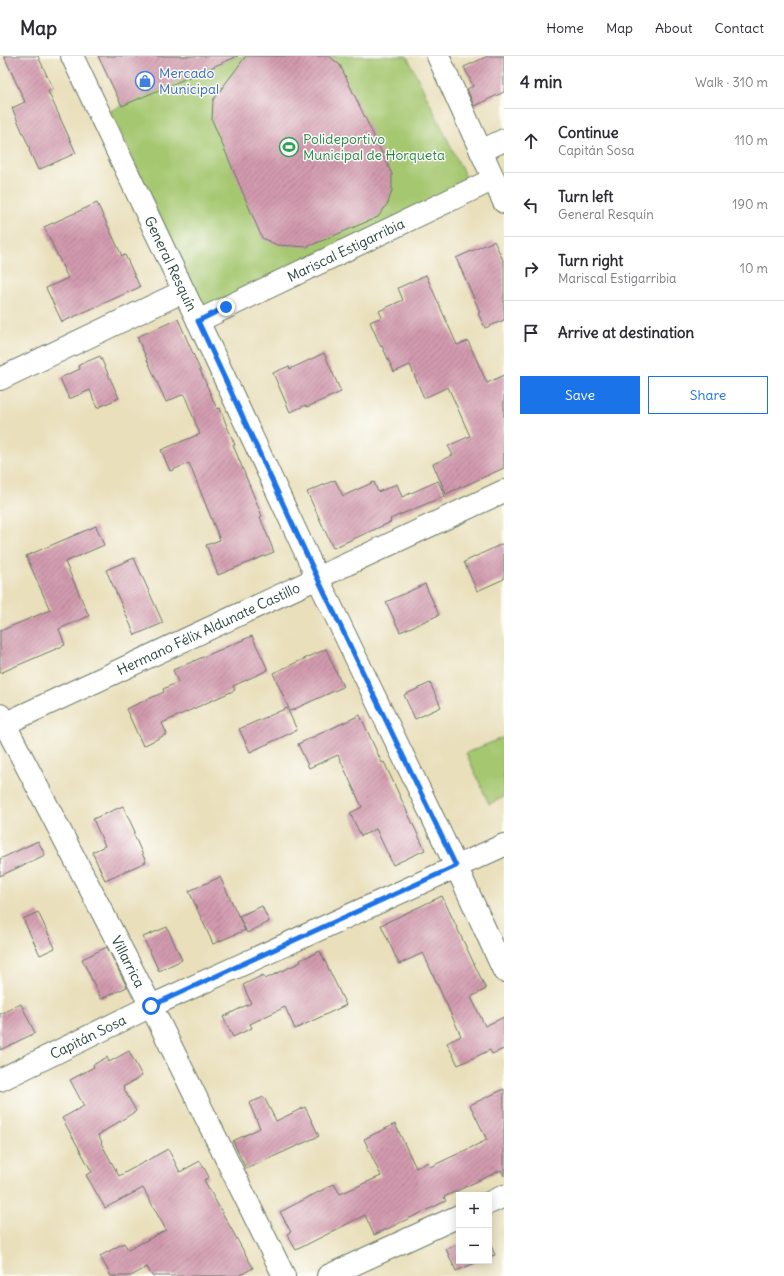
<!DOCTYPE html>
<meta charset="utf-8">
<style>
body{margin:0;font-family:Delius,sans-serif;background:#f7f7f7;color:#2b2b33}
.controls{position:absolute;right:12px;bottom:12px;display:grid;overflow:hidden;border-radius:0px;box-shadow:0 2px 10px #0003}
.controls button{width:36px;height:36px;display:grid;place-items:center;padding:0;border:0;border-bottom:1px solid #e1e1e2;background:#fff;color:#2b2b33;font:20px sans-serif}
.stop{position:absolute;width:12px;height:12px;margin:-9px;border:3px solid #1a73e8;border-radius:50%;background:#fff}
.stop.end{background:#1a73e8;border-color:#fff;box-shadow:0 1px 4px #0008}
.list{margin:0;padding:0;list-style:none}
h2{display:flex;justify-content:space-between;align-items:center;height:52px;margin:0;padding:0 16px;font-size:17px}
h2 small{font-size:13px;font-weight:400;color:#7c7c81}
.list li{display:grid;grid-template-columns:26px 1fr auto;gap:12px;align-items:center;box-sizing:border-box;height:64px;padding:0 16px;border-top:1px solid #e1e1e2}
.list b{display:block;font-size:15px;white-space:nowrap}
.list p{margin:0;font-size:13px;white-space:nowrap;color:#7c7c81}
.list em{font-size:13px;font-style:normal;color:#7c7c81}
.actions{display:flex;gap:8px;padding:12px 16px}
.actions a{flex:1;padding:9px 0;border:1px solid #1a73e8;border-radius:0px;text-align:center;font-size:14px;color:#1a73e8}
.actions .main{background:#1a73e8;color:#fff}
.icon{flex:none;width:22px;height:22px;fill:none;stroke:currentColor;stroke-width:2;stroke-linecap:round;stroke-linejoin:round}
.map{position:relative;flex:none;width:504px;height:1220px;overflow:hidden}
header{display:flex;align-items:center;gap:24px;box-sizing:border-box;height:56px;padding:0 20px;background:#fff;border-bottom:1px solid #e1e1e2}
header strong{font-size:19px}
nav{display:flex;gap:22px;margin-inline-start:auto;font-size:14px}
main{display:flex}
aside{flex:1;background:#fff}
.map>svg:first-child{display:block}
.grass{fill:#a5c770;stroke:#628252}
.building{fill:url(#building-hatch)}
.lines{fill:none;stroke-linecap:round;stroke-linejoin:round}
.minor-casing{stroke:#667663;stroke-width:24}
.minor{stroke:#fff;stroke-width:22}
.route{stroke:#1a73e8;stroke-width:5}
.labels{text-anchor:middle;stroke-width:3;stroke-linejoin:round;paint-order:stroke}
.shop-label{font-size:14px;fill:#366cbe;stroke:#fdfcf7;text-anchor:start}
.leisure-label{font-size:14px;fill:#27864d;stroke:#fdfcf7;text-anchor:start}
.street-label{font-size:14px;fill:#1f3d34;stroke:#fdfcf7}
</style>
<header>
<strong>Map</strong>
<nav><a>Home</a><a>Map</a><a>About</a><a>Contact</a></nav>
</header>
<main>
<div class="map">
<svg width="504" height="1220" viewBox="0 0 504 1220">
<defs>
<pattern id="building-hatch" width="6" height="6" patternUnits="userSpaceOnUse"><rect width="6" height="6" fill="#d29aae"/><path d="M-1 1l2-2M0 6l6-6M5 7l2-2" fill="none" stroke="#aa7f8e"/></pattern>
</defs>
<rect width="100%" height="100%" fill="#fdfcf7"/>
<filter id="ink" filterUnits="userSpaceOnUse"><feTurbulence type="fractalNoise" baseFrequency=".025" numOctaves="2"/><feDisplacementMap in="SourceGraphic" scale="8" xChannelSelector="R" yChannelSelector="G"/><feConvolveMatrix kernelMatrix="1 2 1 2 8 2 1 2 1" color-interpolation-filters="sRGB"/></filter>
<filter id="wash" filterUnits="userSpaceOnUse"><feTurbulence type="fractalNoise" baseFrequency=".012" numOctaves="4" result="noise"/><feDisplacementMap in="SourceGraphic" scale="16" xChannelSelector="R" yChannelSelector="G"/><feGaussianBlur stdDeviation="0.9" result="paint"/><feColorMatrix in="noise" values="0 0 0 0 0 0 0 0 0 0 0 0 0 0 0 0 0 1.4 0 .05"/><feComposite in="paint" operator="in"/></filter>
<g filter="url(#wash)">
<rect width="100%" height="100%" fill="#e9dfbb"/>
<g class="grass">
<polygon points="238,0 407,0 469,128 203,253 110,55"/>
<polygon points="504,681 504,741 489,748 466,697"/>
</g>
<g id="blocks">
<g class="building">
<polygon points="4,0 38,0 53,33 48,35 76,97 38,114 29,94 30,93 12,52 25,46"/>
<polygon points="98,0 238,0 122,50"/>
<polygon points="246,0 329,0 340,9 392,118 392,134 388,147 378,161 307,191 277,189 262,182 212,64 213,44"/>
<polygon points="488,0 504,0 504,36 474,50 467,33 473,30 464,11"/>
<polygon points="97,147 122,200 125,199 140,231 62,266 46,232 68,222 44,171"/>
<polygon points="494,185 504,206 504,264 485,272 478,257 480,256 456,202"/>
<polygon points="426,219 457,289 468,285 487,327 504,319 504,412 446,438 433,408 453,399 448,390 470,380 448,331 424,342 410,309 394,316 382,290 381,291 370,266 382,261 379,255 403,244 398,232"/>
<polygon points="178,263 217,353 220,352 226,368 235,389 233,389 262,460 260,461 274,496 218,519 206,489 220,484 189,407 170,415 161,394 200,378 184,338 166,346 137,281"/>
<polygon points="324,297 341,336 307,351 306,349 290,356 273,317 289,310 290,313"/>
<polygon points="100,300 119,342 97,352 90,334 69,343 60,322 80,313 79,309"/>
<polygon points="335,424 343,440 374,426 378,436 397,428 402,441 438,425 445,440 390,463 391,466 333,492 307,436"/>
<polygon points="96,470 104,489 65,506 89,560 59,573 65,589 0,617 0,575 50,554 26,500"/>
<polygon points="504,487 504,523 477,535 464,506"/>
<polygon points="134,502 163,567 135,579 106,514"/>
<polygon points="425,528 439,559 400,576 386,546"/>
<polygon points="252,580 268,614 233,630 235,634 162,667 167,678 143,690 126,653 164,636 163,633 178,626 173,614"/>
<polygon points="326,593 343,631 290,655 273,617"/>
<polygon points="430,627 441,651 415,663 404,639"/>
<polygon points="287,652 297,674 250,696 239,673"/>
<polygon points="360,659 382,707 384,706 425,794 393,809 376,773 361,780 350,757 362,751 338,699 309,712 298,688"/>
<polygon points="123,750 135,776 133,777 146,806 105,824 92,796 105,790 93,763"/>
<polygon points="38,785 45,799 0,820 0,803"/>
<polygon points="220,821 245,874 213,888 189,835"/>
<polygon points="442,840 486,933 471,941 485,970 504,961 504,993 492,998 490,994 458,1009 447,987 461,980 423,897 399,908 381,869"/>
<polygon points="262,850 269,866 247,877 239,860"/>
<polygon points="38,856 55,892 40,899 23,863"/>
<polygon points="167,871 182,904 159,915 143,881"/>
<polygon points="107,891 127,931 101,943 82,903"/>
<polygon points="320,895 346,949 295,973 285,951 250,968 252,972 233,981 223,961 251,947 243,929 263,919 265,923 301,906 300,904"/>
<polygon points="21,948 35,977 0,994 0,958"/>
<polygon points="129,995 142,1020 123,1031 136,1055 98,1079 102,1086 101,1087 119,1120 168,1093 180,1116 200,1105 209,1121 204,1124 253,1212 239,1220 152,1220 147,1211 131,1220 111,1220 100,1200 124,1187 128,1194 166,1174 143,1132 105,1152 86,1119 92,1116 62,1062 84,1050 70,1024 94,1011 93,1009 107,1001 109,1006"/>
<polygon points="504,1033 504,1120 501,1114 444,1141 446,1145 374,1179 365,1159 296,1194 287,1178 291,1176 280,1156 334,1128 340,1138 381,1120 364,1083 395,1068 416,1112 428,1106 430,1111 487,1084 470,1049"/>
<polygon points="264,1041 276,1065 305,1051 319,1080 246,1113 233,1085 260,1072 249,1047"/>
<polygon points="489,1185 495,1199 489,1201"/>
<polygon points="459,1188 459,1205 480,1205 456,1215 446,1193"/>
</g>
</g>
</g>
<g filter="url(#ink)">
<use href="#blocks" fill-opacity="0" stroke="#667663" stroke-width="1"/>
<g class="lines">
<defs>
<g id="minor">
<path id="s1" d="M 72,0 L 198,265 L 317,521 L 456,810 L 504,915"/>
<polyline points="438,0 504,146"/>
<polyline points="481,95 504,84"/>
<path id="s2" d="M 198,265 L 494,123"/>
<polyline points="0,323 184,235"/>
<path id="s3" d="M 0,659 L 151,950 L 284,1220"/>
<path id="s4" d="M 0,670 L 504,435"/>
<path id="s5" d="M 0,1024 L 151,950 L 504,789"/>
<polyline points="489,1147 504,1140"/>
<polyline points="328,1220 459,1160"/>
</g>
</defs>
<use href="#minor" class="minor-casing"/>
<use href="#minor" class="minor"/>
</g>
</g>
<g class="lines" filter="url(#ink)">
<polyline class="route" points="151,950 456,810 317,521 198,265 226,251"/>
</g>
<defs>
<symbol id="shop-ring" viewBox="-11 -11 22 22"><circle r="9.5" fill="#fdfcf7" stroke="#3f7fe0" stroke-width="1.5"/><path d="M-5-2.5h2.3a2.7 3.5 0 0 1 5.4 0H5L5.5 6h-11ZM-1.5-2.5h3a1.5 2.3 0 0 0-3 0Z" fill="#3f7fe0"/></symbol>
<symbol id="stadium-ring" viewBox="-11 -11 22 22"><circle r="9.5" fill="#fdfcf7" stroke="#2e9e5b" stroke-width="1.5"/><path d="M0-5a6.5 5 0 1 0 0 10a6.5 5 0 1 0 0-10ZM-3.5-1.8h7v3.6h-7Z" fill="#2e9e5b"/></symbol>
</defs>
<g fill-rule="evenodd">
<use href="#shop-ring" x="134" y="14" width="22" height="22"/>
<use href="#stadium-ring" x="278" y="80" width="22" height="22"/>
</g>
<g class="labels">
<g class="shop-label">
<text x="159" y="22">Mercado<tspan x="159" dy="16">Municipal</tspan></text>
</g>
<g class="leisure-label">
<text x="303" y="88">Polideportivo<tspan x="303" dy="16">Municipal de Horqueta</tspan></text>
</g>
<g class="street-label">
<text dy="5" stroke="none"><textPath href="#s2" startOffset="164">Mariscal Estigarribia</textPath></text>
<text dy="5" stroke="none"><textPath href="#s1" startOffset="230">General Resquín</textPath></text>
<text dy="5" stroke="none"><textPath href="#s4" startOffset="230">Hermano Félix Aldunate Castillo</textPath></text>
<text dy="5" stroke="none"><textPath href="#s3" startOffset="278">Villarrica</textPath></text>
<text dy="5" stroke="none"><textPath href="#s5" startOffset="98">Capitán Sosa</textPath></text>
</g>
</g>
</svg>
<div class="controls">
<button>+</button>
<button>−</button>
</div>
<div class="stop" style="left:151px;top:950px"></div>
<div class="stop end" style="left:226px;top:251px"></div>
</div>
<aside>
<h2>4 min<small>Walk · 310 m</small></h2>
<ul class="list">
<li><svg class="icon" aria-label="ahead" viewBox="0 0 24 24"><path d="M12 20V5M6 11l6-6 6 6"/></svg><div><b>Continue</b><p>Capitán Sosa</p></div><em>110 m</em></li>
<li><svg class="icon" aria-label="left" viewBox="0 0 24 24"><path d="M17 20v-9H6M10 6l-5 5 5 5"/></svg><div><b>Turn left</b><p>General Resquín</p></div><em>190 m</em></li>
<li><svg class="icon" aria-label="right" viewBox="0 0 24 24"><path d="M7 20v-9h11M14 6l5 5-5 5"/></svg><div><b>Turn right</b><p>Mariscal Estigarribia</p></div><em>10 m</em></li>
<li><svg class="icon" aria-label="arrive" viewBox="0 0 24 24"><path d="M6 21V4h12l-3 4 3 4H6"/></svg><div><b>Arrive at destination</b></div></li>
</ul>
<div class="actions"><a class="main">Save</a><a>Share</a></div>
</aside>
</main>
